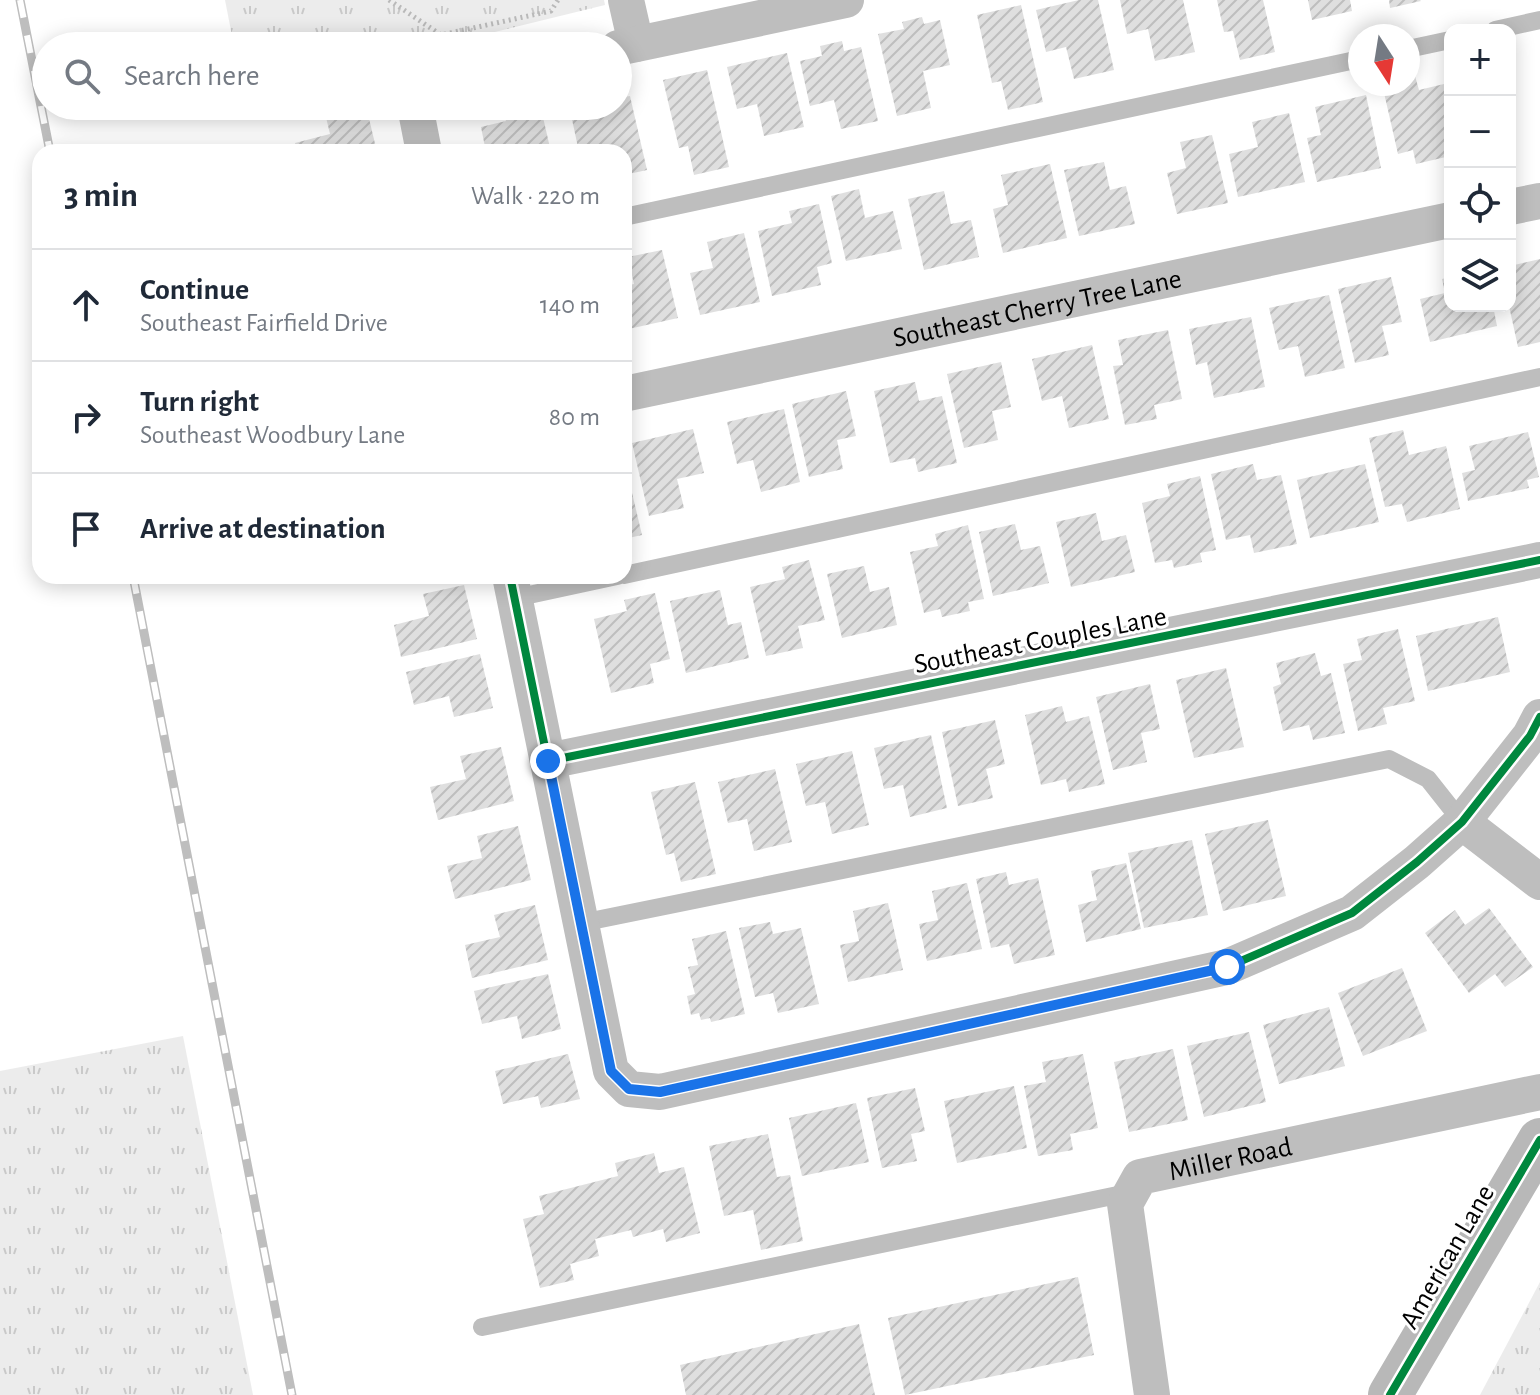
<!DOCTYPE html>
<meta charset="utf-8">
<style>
body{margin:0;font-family:"Alegreya Sans",sans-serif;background:#f6f6f7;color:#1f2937}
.controls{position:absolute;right:24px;top:24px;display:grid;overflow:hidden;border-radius:16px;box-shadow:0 4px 20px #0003}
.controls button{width:72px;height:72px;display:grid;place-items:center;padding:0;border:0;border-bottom:2px solid #e0e1e3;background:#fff;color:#1f2937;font:40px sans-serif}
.compass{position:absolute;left:1348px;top:24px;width:72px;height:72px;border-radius:50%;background:#fff;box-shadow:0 4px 20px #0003;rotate:168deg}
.stop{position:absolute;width:24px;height:24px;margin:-18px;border:6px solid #1a73e8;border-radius:50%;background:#fff}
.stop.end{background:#1a73e8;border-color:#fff;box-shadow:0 2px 8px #0008}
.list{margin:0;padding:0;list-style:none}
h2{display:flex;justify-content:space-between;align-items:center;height:104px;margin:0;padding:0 32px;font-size:34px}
h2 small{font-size:26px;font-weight:400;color:#747a83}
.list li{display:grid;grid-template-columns:52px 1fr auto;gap:24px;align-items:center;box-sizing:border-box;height:112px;padding:0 32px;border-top:2px solid #e0e1e3}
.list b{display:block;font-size:30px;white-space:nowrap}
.list p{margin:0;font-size:26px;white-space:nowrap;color:#747a83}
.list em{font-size:26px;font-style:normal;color:#747a83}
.icon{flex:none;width:44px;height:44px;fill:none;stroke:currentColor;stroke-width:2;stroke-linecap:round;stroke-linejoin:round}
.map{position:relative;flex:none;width:1540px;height:1395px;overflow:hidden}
.search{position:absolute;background:#fff;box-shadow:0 4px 20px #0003;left:32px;top:32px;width:600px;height:88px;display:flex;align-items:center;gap:20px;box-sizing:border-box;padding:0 28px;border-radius:44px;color:#747a83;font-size:30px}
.panel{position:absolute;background:#fff;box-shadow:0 4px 20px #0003;left:32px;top:144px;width:600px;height:440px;border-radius:24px}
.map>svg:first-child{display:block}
.grass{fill:url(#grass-tufts)}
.building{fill:url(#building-hatch)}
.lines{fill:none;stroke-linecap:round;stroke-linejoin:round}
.path{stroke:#b9b9b9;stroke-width:5;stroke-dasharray:2 4;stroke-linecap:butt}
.lane{stroke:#bebebe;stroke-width:18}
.street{stroke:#bebebe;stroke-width:36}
.secondary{stroke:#b8b8b8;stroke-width:44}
.rail-casing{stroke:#bebebe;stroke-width:9}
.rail{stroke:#fff;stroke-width:6;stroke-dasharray:18;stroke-linecap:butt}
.cycleway-casing{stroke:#fff;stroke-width:13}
.cycleway{stroke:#00873e;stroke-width:8}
.route{stroke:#1a73e8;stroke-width:10}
.labels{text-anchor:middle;stroke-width:6;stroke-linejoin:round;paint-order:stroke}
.street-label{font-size:28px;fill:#000;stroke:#fff}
</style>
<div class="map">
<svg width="1540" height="1395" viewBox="0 0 1540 1395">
<defs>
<pattern id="grass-tufts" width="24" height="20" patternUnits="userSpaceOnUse" patternTransform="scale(2)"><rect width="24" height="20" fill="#ececec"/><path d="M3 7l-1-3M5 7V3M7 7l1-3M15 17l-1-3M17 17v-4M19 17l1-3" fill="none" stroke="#c9c9c9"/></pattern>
<pattern id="building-hatch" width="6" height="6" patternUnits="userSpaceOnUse" patternTransform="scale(2)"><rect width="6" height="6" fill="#dfdfdf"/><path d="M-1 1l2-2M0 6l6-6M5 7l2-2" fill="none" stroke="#bebebe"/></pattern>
</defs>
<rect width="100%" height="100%" fill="#fff"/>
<g class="grass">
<polygon points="225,0 604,0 605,5 438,46 234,46"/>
<polygon points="183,1036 253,1395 0,1395 0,1071"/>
<polygon points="1540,1282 1540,1395 1480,1395"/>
</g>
<g class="building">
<polygon points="1079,0 1098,0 1114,70 1074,79 1066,47 1046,52 1036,10"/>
<polygon points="1120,0 1183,0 1195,52 1155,61 1148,29 1127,34"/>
<polygon points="1217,0 1263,0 1275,52 1240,60 1233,31 1224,32"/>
<polygon points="1308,0 1350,0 1352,11 1312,20"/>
<polygon points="1389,0 1420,0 1421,1 1390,8"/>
<polygon points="1021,5 1043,102 1008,110 1001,81 992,83 977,15"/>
<polygon points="922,17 924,24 940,20 950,65 923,71 931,108 897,116 878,34 904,29 902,22"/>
<polygon points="842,41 844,51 861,47 878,121 841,129 834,100 810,106 800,61 822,56 820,46"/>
<polygon points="787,53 804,127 764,136 757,104 737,109 727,67"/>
<polygon points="707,70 729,167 694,175 688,146 679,148 663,80"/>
<polygon points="1415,76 1419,90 1444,84 1450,111 1450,156 1416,164 1413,150 1398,154 1382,84 1408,84 1408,78"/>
<polygon points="1366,95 1381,168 1317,182 1307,138 1321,135 1315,107"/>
<polygon points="630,96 647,170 624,175 624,152 604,152 604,149 579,152 570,110 585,106 618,106 618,98"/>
<polygon points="351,106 366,106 377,152 297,152 295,143 330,134 325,113"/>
<polygon points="524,109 526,116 542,113 551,152 486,152 481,127 506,121 504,114"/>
<polygon points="1289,113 1305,182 1238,197 1229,154 1258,147 1252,122"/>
<polygon points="1212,135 1228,203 1177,214 1167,173 1186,168 1180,142"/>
<polygon points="1104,162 1110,190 1126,186 1135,224 1079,236 1064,170"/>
<polygon points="1050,164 1067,238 1003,253 993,209 1008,205 1001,175"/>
<polygon points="859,189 865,218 893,211 902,249 846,261 831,196"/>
<polygon points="944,191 951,224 971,220 979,257 924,270 908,199"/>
<polygon points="819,204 832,263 817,267 821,285 772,296 758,231 792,223 789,211"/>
<polygon points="744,233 760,302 700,315 690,273 713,268 707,242"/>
<polygon points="662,250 678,318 624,330 624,286 634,284 628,257"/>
<polygon points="1540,259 1540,342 1518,347 1509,306 1510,283 1512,283 1510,266"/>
<polygon points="1391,277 1402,322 1382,326 1389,355 1355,363 1338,289"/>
<polygon points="1450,277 1450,306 1493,306 1497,326 1430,342 1420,299 1445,293 1442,279"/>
<polygon points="1329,295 1345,368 1305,377 1298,346 1279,350 1269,308"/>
<polygon points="1251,317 1265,387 1214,398 1207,362 1196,365 1189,329"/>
<polygon points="1168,330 1182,399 1154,405 1157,419 1125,425 1113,366 1123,365 1118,340"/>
<polygon points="1092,345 1109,419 1069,428 1062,396 1042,401 1032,359"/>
<polygon points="1001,362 1011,407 992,411 998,440 964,448 947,374"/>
<polygon points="915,382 919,401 942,396 957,463 918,472 915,458 890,463 874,391"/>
<polygon points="846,391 856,436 837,440 843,469 809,477 792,404"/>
<polygon points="784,409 800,482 761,492 753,460 737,464 727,422"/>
<polygon points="693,429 704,473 677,479 684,508 649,516 632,443"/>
<polygon points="1403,430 1409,455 1446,446 1460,509 1407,522 1402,504 1385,507 1369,438"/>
<polygon points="1528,432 1539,477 1527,480 1529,488 1468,501 1462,473 1475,470 1469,446"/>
<polygon points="624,459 642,535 624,539"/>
<polygon points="1253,464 1257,480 1281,475 1297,544 1254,553 1250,535 1226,540 1211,474"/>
<polygon points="1365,464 1379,522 1310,538 1297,480"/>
<polygon points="1200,476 1216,550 1200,553 1202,562 1174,568 1172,560 1155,563 1142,503 1170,496 1167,484"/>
<polygon points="1096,513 1102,541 1126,535 1135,572 1071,587 1056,522"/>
<polygon points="1015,524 1021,550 1040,546 1049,583 993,596 979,532"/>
<polygon points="968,525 984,599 968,602 970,611 942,617 940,609 924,613 910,552 938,546 935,534"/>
<polygon points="809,560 825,620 798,626 803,648 766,656 750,587 785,579 782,567"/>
<polygon points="864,566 870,592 889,587 897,625 842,638 827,574"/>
<polygon points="464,585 477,639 401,657 394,625 429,616 423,594"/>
<polygon points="720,590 728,625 741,622 749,658 686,673 670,601"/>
<polygon points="655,593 670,659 650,664 654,683 611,693 594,619 627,611 624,600"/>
<polygon points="1498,617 1510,672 1428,691 1416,636"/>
<polygon points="1398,629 1415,701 1383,708 1387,724 1358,731 1343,664 1362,660 1357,639"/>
<polygon points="1315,653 1321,676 1331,673 1345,733 1313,740 1309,725 1283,731 1273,687 1281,684 1276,663"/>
<polygon points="480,654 493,708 454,717 449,696 414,705 406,672"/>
<polygon points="1226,668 1244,747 1194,758 1176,680"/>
<polygon points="1150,684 1160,729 1141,733 1147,762 1113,770 1096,697"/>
<polygon points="1062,706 1066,722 1089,716 1105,784 1069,792 1066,779 1041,785 1025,715"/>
<polygon points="995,720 1005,764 986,769 993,798 958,806 942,732"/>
<polygon points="931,735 947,808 910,817 903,785 884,789 874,748"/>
<polygon points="501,747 514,801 438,820 430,787 466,779 460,756"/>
<polygon points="852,751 869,825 832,834 825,802 806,806 796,764"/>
<polygon points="775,769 792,842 754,851 747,819 728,823 718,782"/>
<polygon points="695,782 716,874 681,882 674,853 666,855 651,792"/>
<polygon points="1268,820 1286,896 1223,911 1205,834"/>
<polygon points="518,826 531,880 455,899 447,866 482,858 477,836"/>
<polygon points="1192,840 1208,915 1144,928 1128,853"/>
<polygon points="1126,863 1141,929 1086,942 1078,905 1097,900 1091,871"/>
<polygon points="1006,872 1009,885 1038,878 1055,955 1014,964 1009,944 991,948 976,879"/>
<polygon points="967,883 982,949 927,961 919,924 938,920 932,891"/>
<polygon points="888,903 903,970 848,982 840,945 859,941 853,911"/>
<polygon points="535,905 548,960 472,978 465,945 500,937 494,915"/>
<polygon points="1489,908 1533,967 1505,987 1495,974 1469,993 1425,933 1455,910 1465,925"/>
<polygon points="770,922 773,934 801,928 819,1004 778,1013 773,993 755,997 739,928"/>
<polygon points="726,931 745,1014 711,1022 710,1018 701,1020 699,1013 691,1015 687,996 695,994 688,967 698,965 692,939"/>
<polygon points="1402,968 1427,1031 1363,1056 1338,993"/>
<polygon points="548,974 561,1029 522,1039 517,1016 482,1024 474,991"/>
<polygon points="1329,1007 1345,1066 1279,1084 1263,1025"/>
<polygon points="1249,1032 1266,1102 1204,1117 1187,1046"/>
<polygon points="1173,1049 1188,1120 1129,1132 1114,1062"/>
<polygon points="568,1054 580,1099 541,1108 538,1096 503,1104 495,1071"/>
<polygon points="1083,1054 1098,1128 1070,1134 1073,1150 1038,1156 1024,1086 1046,1082 1042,1062"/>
<polygon points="1014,1086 1027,1148 957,1163 944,1101"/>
<polygon points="915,1088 925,1131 911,1134 917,1161 882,1168 867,1098"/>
<polygon points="856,1103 869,1162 802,1176 789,1118"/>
<polygon points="768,1134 777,1177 790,1175 803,1241 761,1250 753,1210 724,1216 709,1146"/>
<polygon points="654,1153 659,1173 684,1167 700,1233 666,1242 663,1229 633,1237 631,1230 595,1239 599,1256 570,1264 574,1280 540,1288 523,1219 544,1214 539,1196 618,1176 615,1163"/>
<polygon points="1078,1277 1094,1355 905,1395 888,1318"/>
<polygon points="859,1324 875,1395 686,1395 680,1365"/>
</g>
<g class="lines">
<polyline class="path" points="389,0 441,35 551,11 558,0"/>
<g class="lane">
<polyline points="1495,30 1540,20"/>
<polyline points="1408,49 1450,40"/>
<polyline points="624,217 1360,59"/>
<polyline points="624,575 1540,377"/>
<polyline points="515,598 617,576"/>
<polyline points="581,923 1389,759 1428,779 1462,822"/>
<polyline points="482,1327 1132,1192"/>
</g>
<g class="street">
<polyline points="626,0 636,44"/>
<polyline points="618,48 846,0"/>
<polyline points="415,106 424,152"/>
<polyline points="1510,207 1540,201"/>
<path id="s1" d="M 624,394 L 1450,220"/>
<polyline points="510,576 611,1071 629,1089 660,1092 1227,967 1352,913 1417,862 1462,822 1530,736 1540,717"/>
<polyline points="548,761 1540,560"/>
<polyline points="1462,822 1540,882"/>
<path id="s2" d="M 1152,1395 L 1125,1204 L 1140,1177 L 1540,1092"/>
</g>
<polyline class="secondary" points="1390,1395 1540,1140"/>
<defs>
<g id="rail">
<polyline points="20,0 50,152"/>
<polyline points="133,576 292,1395"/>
</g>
</defs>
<use href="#rail" class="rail-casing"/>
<use href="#rail" class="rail"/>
<defs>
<g id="cycleway">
<polyline points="510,576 611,1071 629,1089 660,1092 1227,967 1352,913 1417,862 1462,822 1530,736 1540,717"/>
<polyline points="548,761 1540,560"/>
<polyline points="1390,1395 1540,1140"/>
</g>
</defs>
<use href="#cycleway" class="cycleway-casing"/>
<use href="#cycleway" class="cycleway"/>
</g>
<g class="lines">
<polyline class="route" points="548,761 611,1071 629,1089 660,1092 1227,967"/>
</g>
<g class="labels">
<g class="street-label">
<text dy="10" stroke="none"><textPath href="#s1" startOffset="422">Southeast Cherry Tree Lane</textPath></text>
<text transform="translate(1040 639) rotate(-11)" y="10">Southeast Couples Lane</text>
<text dy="10" stroke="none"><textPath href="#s2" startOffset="316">Miller Road</textPath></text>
<text transform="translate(1446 1256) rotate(-60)" y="10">American Lane</text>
</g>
</g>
</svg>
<div class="controls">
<button>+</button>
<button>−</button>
<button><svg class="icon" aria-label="locate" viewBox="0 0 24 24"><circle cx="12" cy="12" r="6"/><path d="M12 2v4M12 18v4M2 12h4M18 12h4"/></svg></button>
<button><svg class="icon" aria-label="layers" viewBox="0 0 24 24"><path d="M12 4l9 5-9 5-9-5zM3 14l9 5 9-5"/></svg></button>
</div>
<svg class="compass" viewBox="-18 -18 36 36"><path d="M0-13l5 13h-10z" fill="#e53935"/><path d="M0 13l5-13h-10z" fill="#747a83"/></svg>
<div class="stop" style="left:1227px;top:967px"></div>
<div class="stop end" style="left:548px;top:761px"></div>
<div class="search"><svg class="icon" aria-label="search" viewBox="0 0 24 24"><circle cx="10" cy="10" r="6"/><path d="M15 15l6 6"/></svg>Search here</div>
<section class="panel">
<h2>3 min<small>Walk · 220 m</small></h2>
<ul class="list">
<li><svg class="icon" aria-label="ahead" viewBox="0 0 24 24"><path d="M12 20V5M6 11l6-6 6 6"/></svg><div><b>Continue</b><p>Southeast Fairfield Drive</p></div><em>140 m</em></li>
<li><svg class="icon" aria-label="right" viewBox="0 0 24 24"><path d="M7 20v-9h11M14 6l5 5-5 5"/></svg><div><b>Turn right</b><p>Southeast Woodbury Lane</p></div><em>80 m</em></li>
<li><svg class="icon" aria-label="arrive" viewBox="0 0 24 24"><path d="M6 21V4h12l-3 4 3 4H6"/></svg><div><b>Arrive at destination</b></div></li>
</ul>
</section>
</div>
